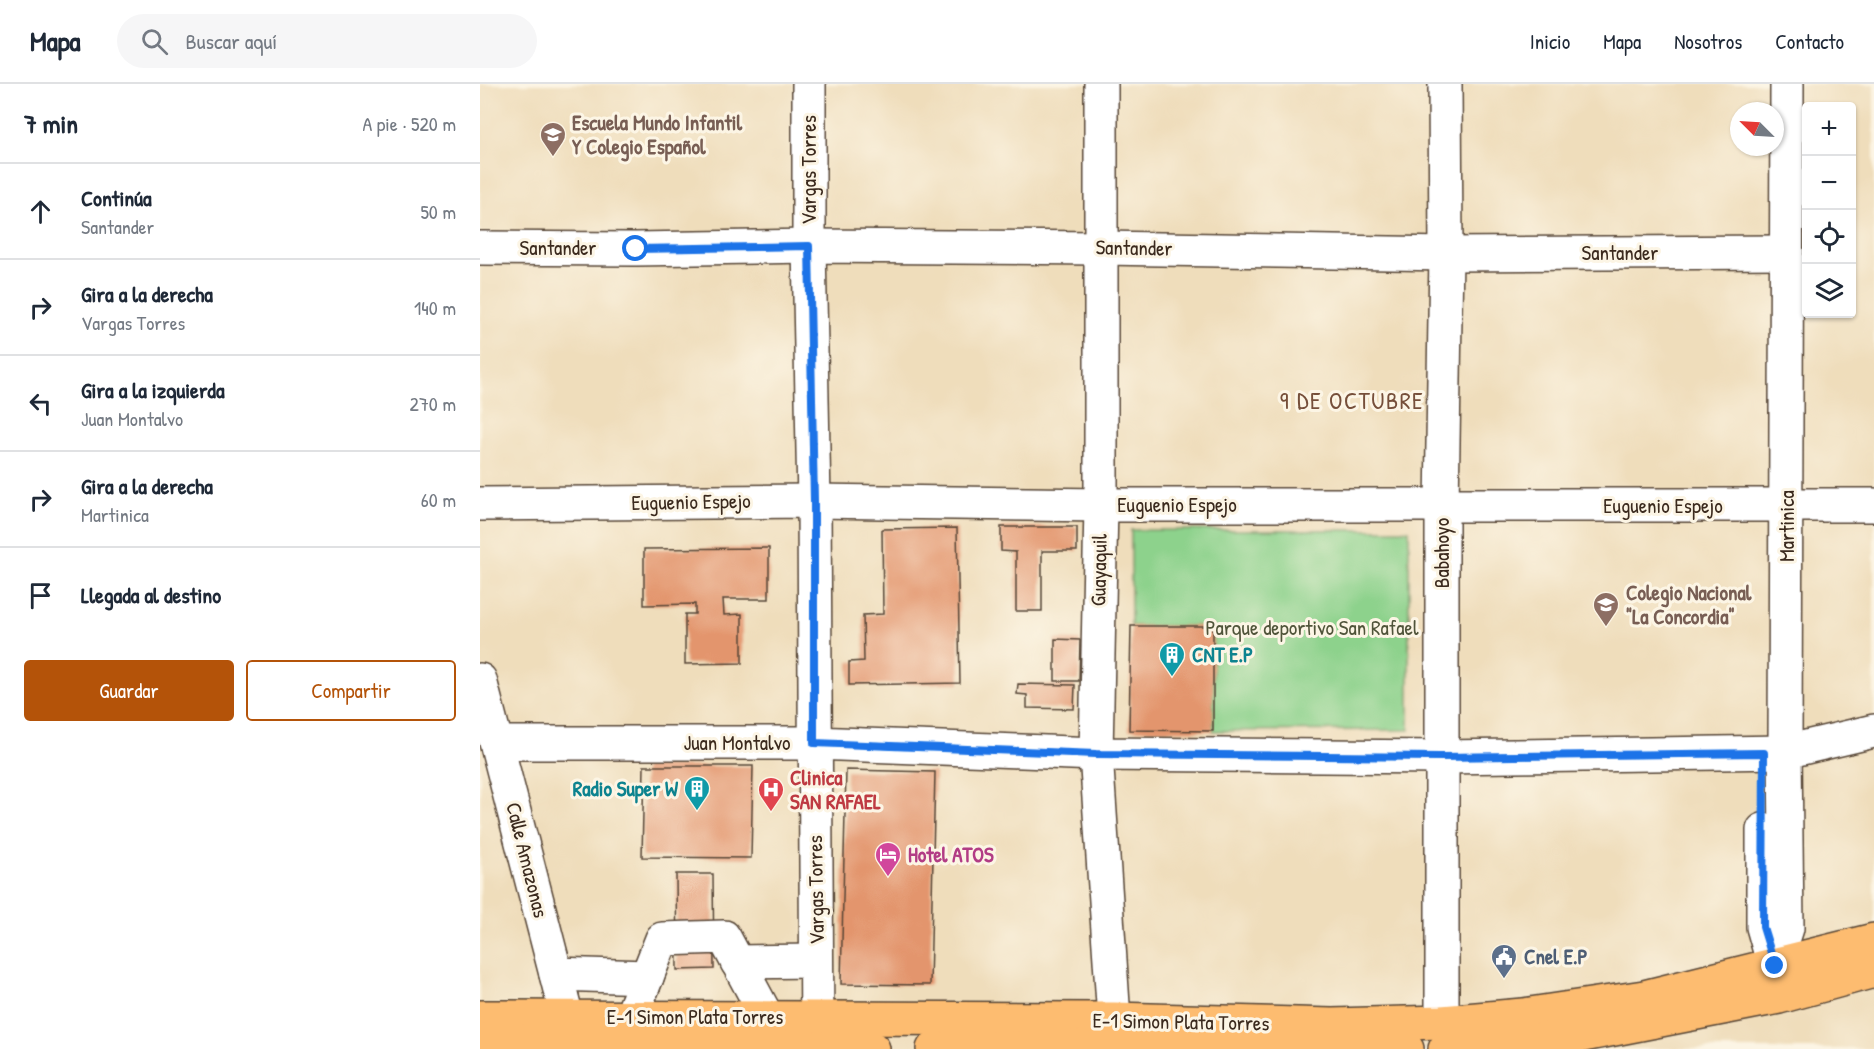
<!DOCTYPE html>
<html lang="es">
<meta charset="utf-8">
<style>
body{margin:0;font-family:"Patrick Hand",sans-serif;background:#f6f6f7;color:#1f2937}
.controls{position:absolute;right:18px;top:18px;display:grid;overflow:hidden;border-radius:6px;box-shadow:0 2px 4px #0004}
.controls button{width:54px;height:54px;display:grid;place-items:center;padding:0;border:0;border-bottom:2px solid #e0e1e3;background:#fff;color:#1f2937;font:30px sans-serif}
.compass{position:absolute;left:1250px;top:18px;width:54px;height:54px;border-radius:50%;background:#fff;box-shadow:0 2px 4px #0004;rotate:294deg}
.stop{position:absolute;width:18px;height:18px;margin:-14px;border:4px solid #1a73e8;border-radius:50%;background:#fff}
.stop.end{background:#1a73e8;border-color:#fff;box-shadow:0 2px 6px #0008}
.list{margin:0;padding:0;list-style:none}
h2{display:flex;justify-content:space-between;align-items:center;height:78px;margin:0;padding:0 24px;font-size:26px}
h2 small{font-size:20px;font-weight:400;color:#747a83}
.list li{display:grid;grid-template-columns:39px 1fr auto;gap:18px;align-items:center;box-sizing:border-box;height:96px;padding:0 24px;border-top:2px solid #e0e1e3}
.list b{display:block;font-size:22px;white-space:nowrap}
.list p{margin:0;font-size:20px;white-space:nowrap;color:#747a83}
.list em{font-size:20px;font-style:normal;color:#747a83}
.actions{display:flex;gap:12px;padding:18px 24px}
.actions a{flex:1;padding:14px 0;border:2px solid #b45309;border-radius:6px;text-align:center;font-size:21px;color:#b45309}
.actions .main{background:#b45309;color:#fff}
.icon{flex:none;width:33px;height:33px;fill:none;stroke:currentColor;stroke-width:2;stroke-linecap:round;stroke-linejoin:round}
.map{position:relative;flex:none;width:1394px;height:965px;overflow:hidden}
header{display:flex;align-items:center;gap:36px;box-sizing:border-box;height:84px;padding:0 30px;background:#fff;border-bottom:2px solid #e0e1e3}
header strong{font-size:28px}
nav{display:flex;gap:33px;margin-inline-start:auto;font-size:21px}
.search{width:420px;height:54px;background:#f6f6f7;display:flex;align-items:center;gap:15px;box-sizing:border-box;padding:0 21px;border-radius:33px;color:#747a83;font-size:22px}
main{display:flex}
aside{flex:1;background:#fff}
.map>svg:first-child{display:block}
.green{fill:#8dd28c;stroke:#647e55;stroke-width:1.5}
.building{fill:#e3956d}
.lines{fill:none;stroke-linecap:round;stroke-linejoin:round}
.minor-casing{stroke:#564536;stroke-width:36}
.highway-casing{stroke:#564536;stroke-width:36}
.minor{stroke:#fff;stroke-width:33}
.highway{stroke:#fdbc70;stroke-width:33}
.route{stroke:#1a73e8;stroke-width:8}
.labels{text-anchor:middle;stroke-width:6;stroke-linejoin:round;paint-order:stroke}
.education-label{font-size:21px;font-weight:bold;fill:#785e54;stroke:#fcf5e5;text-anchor:start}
.street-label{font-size:21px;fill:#3b2a1e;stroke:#fcf5e5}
.park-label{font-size:21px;fill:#50543a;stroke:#fcf5e5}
.culture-label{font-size:21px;font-weight:bold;fill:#0d838f;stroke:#fcf5e5;text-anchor:start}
.health-label{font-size:21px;font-weight:bold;fill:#be3a42;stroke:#fcf5e5;text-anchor:start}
.hotel-label{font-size:21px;font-weight:bold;fill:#b23c85;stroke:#fcf5e5;text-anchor:start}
.service-label{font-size:21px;font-weight:bold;fill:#4e5e75;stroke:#fcf5e5;text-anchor:start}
.quarter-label{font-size:24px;letter-spacing:1.5px;fill:#764f3a;stroke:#fcf5e5}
</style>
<header>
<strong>Mapa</strong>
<div class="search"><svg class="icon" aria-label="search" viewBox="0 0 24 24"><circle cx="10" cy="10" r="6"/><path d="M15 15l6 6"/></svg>Buscar aquí</div>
<nav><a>Inicio</a><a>Mapa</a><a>Nosotros</a><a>Contacto</a></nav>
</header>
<main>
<aside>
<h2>7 min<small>A pie · 520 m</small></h2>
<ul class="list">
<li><svg class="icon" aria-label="ahead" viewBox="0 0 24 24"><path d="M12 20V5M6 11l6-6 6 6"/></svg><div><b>Continúa</b><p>Santander</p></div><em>50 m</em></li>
<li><svg class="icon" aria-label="right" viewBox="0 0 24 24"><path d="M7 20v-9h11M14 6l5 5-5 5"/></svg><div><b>Gira a la derecha</b><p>Vargas Torres</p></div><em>140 m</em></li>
<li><svg class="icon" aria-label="left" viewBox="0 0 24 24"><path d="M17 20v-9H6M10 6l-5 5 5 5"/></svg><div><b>Gira a la izquierda</b><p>Juan Montalvo</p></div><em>270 m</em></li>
<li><svg class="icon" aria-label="right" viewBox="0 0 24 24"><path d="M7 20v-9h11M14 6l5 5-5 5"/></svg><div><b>Gira a la derecha</b><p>Martinica</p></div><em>60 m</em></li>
<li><svg class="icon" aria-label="arrive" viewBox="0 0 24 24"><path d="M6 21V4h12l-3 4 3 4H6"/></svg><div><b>Llegada al destino</b></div></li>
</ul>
<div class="actions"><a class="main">Guardar</a><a>Compartir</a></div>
</aside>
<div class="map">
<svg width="1394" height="965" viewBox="0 0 1394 965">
<rect width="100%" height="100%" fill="#fcf5e5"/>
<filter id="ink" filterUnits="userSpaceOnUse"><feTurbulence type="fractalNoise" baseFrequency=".0167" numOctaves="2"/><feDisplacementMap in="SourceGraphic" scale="12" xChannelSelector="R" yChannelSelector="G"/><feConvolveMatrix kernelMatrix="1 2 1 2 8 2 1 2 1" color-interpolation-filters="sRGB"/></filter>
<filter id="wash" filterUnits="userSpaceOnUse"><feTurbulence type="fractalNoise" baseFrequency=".008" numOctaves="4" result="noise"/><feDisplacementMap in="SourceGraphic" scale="24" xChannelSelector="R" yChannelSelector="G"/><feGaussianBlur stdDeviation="1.35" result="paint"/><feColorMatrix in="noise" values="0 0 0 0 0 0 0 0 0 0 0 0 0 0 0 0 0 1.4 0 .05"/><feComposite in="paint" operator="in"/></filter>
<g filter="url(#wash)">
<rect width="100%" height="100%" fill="#efddbb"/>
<polygon class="green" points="651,446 929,446 929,646 733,647 733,542 651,542"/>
<g id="blocks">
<g class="building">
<polygon points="521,443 597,443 597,467 562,467 562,527 536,527 536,468 521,467"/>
<polygon points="477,444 480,599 369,601 369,578 384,577 383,531 403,530 402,445"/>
<polygon points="289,464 289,515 243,515 244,531 262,530 262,579 205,580 205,530 215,530 215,520 164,521 164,465"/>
<polygon points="651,542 733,542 733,647 649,646"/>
<polygon points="575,555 600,556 599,597 575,597"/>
<polygon points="538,600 595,601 594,625 547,624 547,611 537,610"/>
<polygon points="164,682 273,682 271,774 162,773"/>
<polygon points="366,686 455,688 450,901 361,900"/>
<polygon points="196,790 233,790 234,885 197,886"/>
</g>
</g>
</g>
<g filter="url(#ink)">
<use href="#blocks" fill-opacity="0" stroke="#564536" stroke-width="1.5"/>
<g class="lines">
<defs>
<g id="minor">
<polyline points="329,0 329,162 334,417 337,963"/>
<polyline points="621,0 621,421 616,670 634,935"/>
<polyline points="0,164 156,165 329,162 622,164 966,170 1307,168"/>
<polyline points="0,420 334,417 621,421 1394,421"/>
<polyline points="0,596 87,933 91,961"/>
<polyline points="17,659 334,659 616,670 961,673 1305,668 1394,647"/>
<polyline points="1283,746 1283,843 1295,885"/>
<polyline points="257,878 336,877"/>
<polyline points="1295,882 1307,844 1305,668 1307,0"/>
<polyline points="76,890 167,893"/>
<polyline points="151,933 182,855 244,853 287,933"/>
<polyline points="962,938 962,421 966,170 965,0"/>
</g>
<g id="highway">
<polyline points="0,933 634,935 852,941 962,938 1043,931 1164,913 1394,856"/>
<path d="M 0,956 C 131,957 262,964 393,965"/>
<polyline points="453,965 634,962 927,965"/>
<polyline points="965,965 1098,952 1299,913 1394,887"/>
</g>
</defs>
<use href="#minor" class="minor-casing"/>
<use href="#highway" class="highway-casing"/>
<use href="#minor" class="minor"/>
<use href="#highway" class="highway"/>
</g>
</g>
<g class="lines" filter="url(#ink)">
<polyline class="route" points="156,165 329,162 334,417 334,659 616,670 961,673 1284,669 1283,843 1295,882"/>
</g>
<defs>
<symbol id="university-pin" viewBox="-11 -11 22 30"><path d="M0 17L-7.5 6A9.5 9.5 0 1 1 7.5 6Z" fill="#8d6e63" stroke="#fcf5e5"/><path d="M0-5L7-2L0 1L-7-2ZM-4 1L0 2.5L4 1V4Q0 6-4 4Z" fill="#fff"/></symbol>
<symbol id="school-pin" viewBox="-11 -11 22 30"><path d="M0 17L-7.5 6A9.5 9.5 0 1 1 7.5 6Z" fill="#8d6e63" stroke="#fcf5e5"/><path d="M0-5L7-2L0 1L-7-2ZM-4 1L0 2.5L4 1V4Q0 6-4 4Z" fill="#fff"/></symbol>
<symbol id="building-pin" viewBox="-11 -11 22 30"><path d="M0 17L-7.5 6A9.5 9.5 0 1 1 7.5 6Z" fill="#0f9aa8" stroke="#fcf5e5"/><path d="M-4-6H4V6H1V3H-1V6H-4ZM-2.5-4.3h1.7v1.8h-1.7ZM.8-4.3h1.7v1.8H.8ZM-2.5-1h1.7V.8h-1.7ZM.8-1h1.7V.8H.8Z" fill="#fff"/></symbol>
<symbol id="hospital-pin" viewBox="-11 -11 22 30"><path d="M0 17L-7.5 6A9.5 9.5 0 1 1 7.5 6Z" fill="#e0444e" stroke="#fcf5e5"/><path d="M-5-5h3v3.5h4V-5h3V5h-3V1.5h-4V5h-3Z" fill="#fff"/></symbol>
<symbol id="hotel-pin" viewBox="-11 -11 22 30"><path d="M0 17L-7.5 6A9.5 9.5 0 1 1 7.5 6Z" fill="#d1479c" stroke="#fcf5e5"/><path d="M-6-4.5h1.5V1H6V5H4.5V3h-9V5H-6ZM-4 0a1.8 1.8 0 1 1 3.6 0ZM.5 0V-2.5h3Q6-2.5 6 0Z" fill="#fff"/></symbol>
<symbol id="civic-pin" viewBox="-11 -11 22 30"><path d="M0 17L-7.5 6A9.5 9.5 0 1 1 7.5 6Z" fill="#5c6f8a" stroke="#fcf5e5"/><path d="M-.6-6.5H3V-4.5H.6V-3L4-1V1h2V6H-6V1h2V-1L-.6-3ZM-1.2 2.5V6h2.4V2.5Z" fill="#fff"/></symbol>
</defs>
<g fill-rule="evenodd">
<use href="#university-pin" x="58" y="36" width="30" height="40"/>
<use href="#school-pin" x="1111" y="506" width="30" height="40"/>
<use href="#building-pin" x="677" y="556" width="30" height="40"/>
<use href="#building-pin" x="202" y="690" width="30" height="40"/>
<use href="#hospital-pin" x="276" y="691" width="30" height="40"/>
<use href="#hotel-pin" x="393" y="756" width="30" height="40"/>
<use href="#civic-pin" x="1009" y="858" width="30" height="40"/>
</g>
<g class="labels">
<g class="education-label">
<text x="92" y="46">Escuela Mundo Infantil<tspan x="92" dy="24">Y Colegio Español</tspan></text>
<text x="1146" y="516">Colegio Nacional<tspan x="1146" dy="24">"La Concordia"</tspan></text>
</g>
<g class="street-label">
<text transform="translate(329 86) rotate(-90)" y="7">Vargas Torres</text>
<text x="78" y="171">Santander</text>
<text transform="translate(654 164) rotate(1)" y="7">Santander</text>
<text x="1140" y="176">Santander</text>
<text transform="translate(211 418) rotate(-1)" y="7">Euguenio Espejo</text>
<text x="697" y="428">Euguenio Espejo</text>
<text x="1183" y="429">Euguenio Espejo</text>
<text transform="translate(1307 442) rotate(-90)" y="7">Martinica</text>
<text transform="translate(962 469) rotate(-90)" y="7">Babahoyo</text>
<text transform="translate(619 486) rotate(-89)" y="7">Guayaquil</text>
<text x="257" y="666">Juan Montalvo</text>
<text transform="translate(47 776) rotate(76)" y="7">Calle Amazonas</text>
<text transform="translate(336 806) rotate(-91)" y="7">Vargas Torres</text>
<text x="215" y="940">E-1 Simon Plata Torres</text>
<text transform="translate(701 938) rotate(1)" y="7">E-1 Simon Plata Torres</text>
</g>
<g class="park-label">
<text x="832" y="551">Parque deportivo San Rafael</text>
</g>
<g class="culture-label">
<text x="712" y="578">CNT E.P</text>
<text x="198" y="712" text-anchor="end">Radio Super W</text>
</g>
<g class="health-label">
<text x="310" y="701">Clinica<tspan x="310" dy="24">SAN RAFAEL</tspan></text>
</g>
<g class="hotel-label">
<text x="428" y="778">Hotel ATOS</text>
</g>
<g class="service-label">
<text x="1044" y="880">Cnel E.P</text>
</g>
<g class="quarter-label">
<text x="872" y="325">9 DE OCTUBRE</text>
</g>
</g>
</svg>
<div class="controls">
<button>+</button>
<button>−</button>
<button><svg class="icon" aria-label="locate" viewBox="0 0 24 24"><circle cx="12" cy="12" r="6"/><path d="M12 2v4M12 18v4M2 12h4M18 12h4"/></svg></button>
<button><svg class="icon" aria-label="layers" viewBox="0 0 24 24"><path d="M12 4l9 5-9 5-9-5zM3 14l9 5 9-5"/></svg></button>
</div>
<svg class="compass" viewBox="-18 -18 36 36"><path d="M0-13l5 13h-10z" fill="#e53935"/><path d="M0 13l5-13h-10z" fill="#747a83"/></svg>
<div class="stop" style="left:156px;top:165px"></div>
<div class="stop end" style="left:1295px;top:882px"></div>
</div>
</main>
